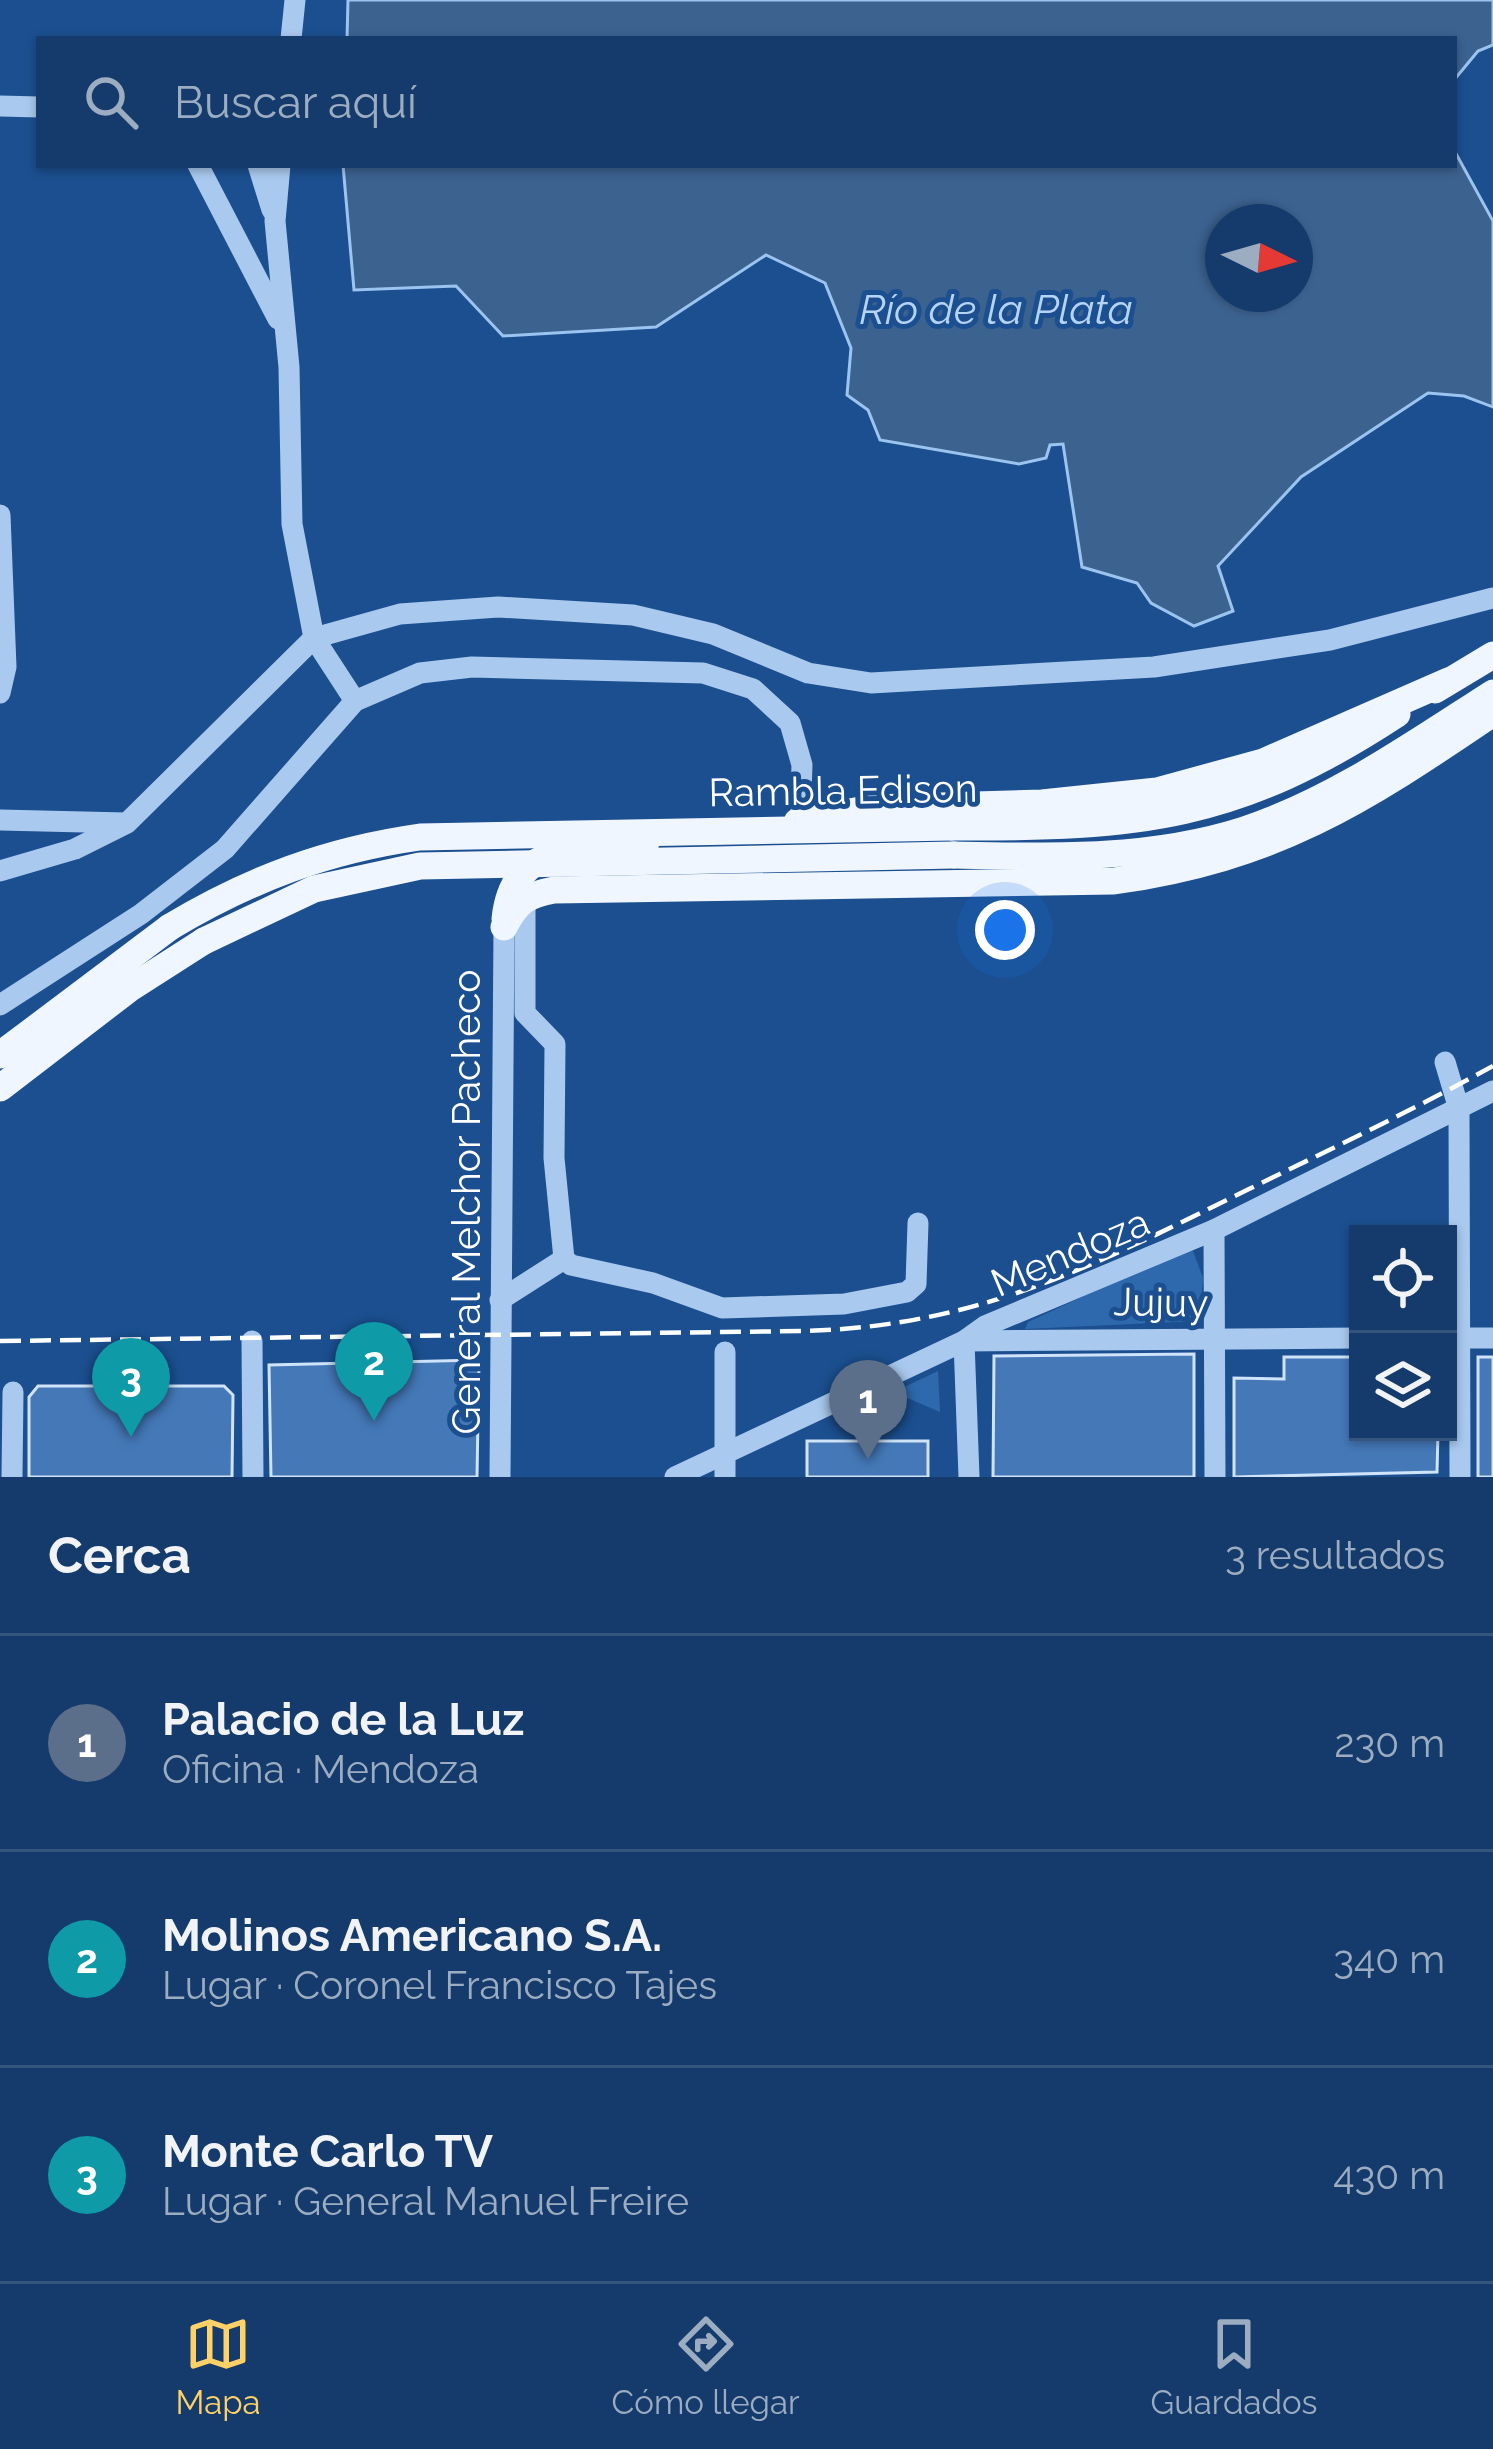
<!DOCTYPE html>
<html lang="es">
<meta charset="utf-8">
<style>
body{margin:0;font-family:Raleway,sans-serif;background:#214673;color:#f1f3f6}
.controls{position:absolute;right:36px;bottom:36px;display:grid;overflow:hidden;border-radius:0px;box-shadow:0 3px 9px #0004}
.controls button{width:108px;height:108px;display:grid;place-items:center;padding:0;border:0;border-bottom:3px solid #33557e;background:#143b6b;color:#f1f3f6;font:60px sans-serif}
.compass{position:absolute;left:1205px;top:204px;width:108px;height:108px;border-radius:50%;background:#143b6b;box-shadow:0 3px 9px #0004;rotate:95deg}
.you{position:absolute;left:1005px;top:930px;width:42px;height:42px;margin:-30px;border:9px solid #fff;border-radius:50%;background:#1a73e8;box-shadow:0 0 0 18px #1a73e833}
.badge{display:grid;place-items:center;width:78px;height:78px;border-radius:50%;background:#ffd166;color:#fff;font-size:39px;font-weight:700}
.pin{position:absolute;translate:-50% -99px;filter:drop-shadow(0 3px 6px #0008)}
.pin::after{content:'';position:absolute;top:63px;width:42px;height:36px;background:inherit;clip-path:polygon(0 0,100% 0,50% 100%)}
.list{margin:0;padding:0;list-style:none}
h2{display:flex;justify-content:space-between;align-items:center;height:156px;margin:0;padding:0 48px;font-size:51px}
h2 small{font-size:39px;font-weight:400;color:#9dadc1}
.list li{display:grid;grid-template-columns:78px 1fr auto;gap:36px;align-items:center;box-sizing:border-box;height:216px;padding:0 48px;border-top:3px solid #33557e}
.list b{display:block;font-size:45px;white-space:nowrap}
.list p{margin:0;font-size:39px;white-space:nowrap;color:#9dadc1}
.list em{font-size:39px;font-style:normal;color:#9dadc1}
.icon{flex:none;width:66px;height:66px;fill:none;stroke:currentColor;stroke-width:2;stroke-linecap:round;stroke-linejoin:round}
.map{position:relative;flex:none;width:1493px;height:1477px;overflow:hidden}
.search{position:absolute;background:#143b6b;box-shadow:0 3px 9px #0004;left:36px;right:36px;top:36px;height:132px;display:flex;align-items:center;gap:30px;box-sizing:border-box;padding:0 42px;border-radius:0px;color:#9dadc1;font-size:45px}
.sheet{height:804px;background:#143b6b}
nav{display:flex;justify-content:space-around;align-items:center;box-sizing:border-box;height:168px;border-top:3px solid #33557e;background:#143b6b;font-size:33px;color:#9dadc1}
nav a{display:grid;justify-items:center;gap:6px}
nav .on{color:#ffd166}
.map>svg:first-child{display:block}
.green{fill:#2e69ad}
.water{fill:#3c6290;stroke:#9cc4f0;stroke-width:3;fill-rule:evenodd}
.building{fill:#4478b7;stroke:#cfe3fa;stroke-width:3}
.lines{fill:none;stroke-linecap:round;stroke-linejoin:round}
.minor{stroke:#a9c9ee;stroke-width:21}
.major{stroke:#f0f6ff;stroke-width:27}
.rail{stroke:#fff;stroke-width:4.5;stroke-dasharray:21 9;stroke-linecap:butt}
.major-bridge{stroke:#f0f6ff;stroke-width:27}
.labels{text-anchor:middle;stroke-width:10;stroke-linejoin:round;paint-order:stroke}
.street-label{font-size:39px;fill:#fff;stroke:#1b4f8f}
.water-label{font-size:42px;font-style:italic;fill:#b5d3f5;stroke:#1b4f8f}
</style>
<div class="map">
<svg width="1493" height="1477" viewBox="0 0 1493 1477">
<rect width="100%" height="100%" fill="#1b4f8f"/>
<g class="green">
<polygon points="1193,1251 1203,1278 1199,1321 1025,1329 1028,1322 1179,1252"/>
<polygon points="938,1371 940,1412 898,1394 898,1390"/>
</g>
<g class="water">
<polygon points="348,0 1493,0 1493,45 1478,51 1454,80 1454,39 347,39"/>
<path d="M 1454,150 L 1493,221 L 1493,407 L 1464,396 L 1428,393 L 1301,477 L 1218,566 L 1233,611 L 1194,626 L 1151,603 L 1137,583 L 1082,567 L 1063,444 L 1050,445 L 1046,458 L 1019,464 L 880,440 L 868,410 L 847,395 L 851,348 L 825,283 L 766,255 L 656,327 L 503,336 L 456,286 L 354,290 L 343,165 L 1454,165 ZM 1295,222 L 1295,294 L 1223,294 L 1223,222 Z"/>
</g>
<g class="building">
<polygon points="1194,1354 1194,1477 993,1477 994,1356"/>
<polygon points="1284,1357 1358,1357 1358,1432 1438,1432 1437,1472 1234,1477 1234,1378 1284,1379"/>
<rect x="1478" y="1357" width="15" height="120"/>
<polygon points="479,1360 477,1477 271,1477 269,1365"/>
<polygon points="38,1386 224,1386 233,1395 232,1477 29,1477 29,1397"/>
<rect x="807" y="1441" width="121" height="36"/>
</g>
<g class="lines">
<g class="minor">
<polyline points="291,39 295,0"/>
<polyline points="0,106 39,107"/>
<polyline points="198,165 278,319"/>
<polyline points="258,165 272,210"/>
<polyline points="280,165 275,221 289,367 292,524 314,638 355,701"/>
<polyline points="0,515 6,667 0,693"/>
<polyline points="0,820 126,823"/>
<polyline points="0,871 75,849 127,823 314,638 400,614 498,607 633,615 713,634 808,673 871,683 1154,667 1330,640 1493,598"/>
<polyline points="525,898 525,1013 555,1044 554,1158 564,1259 571,1265 653,1283 722,1308 844,1304 907,1292 916,1284 918,1223"/>
<polyline points="0,1005 141,914 225,849 355,701 420,673 472,667 703,673 753,689 790,723 802,765 800,822"/>
<polyline points="1445,1062 1459,1109 1460,1477"/>
<polyline points="1214,1230 1215,1477"/>
<polyline points="500,1300 564,1259"/>
<polyline points="1449,1338 1493,1338"/>
<polyline points="252,1341 253,1477"/>
<polyline points="964,1341 969,1477"/>
<polyline points="965,1341 1358,1338"/>
<polyline points="12,1477 13,1392"/>
<polyline points="500,1477 504,927"/>
<polyline points="675,1477 964,1341 985,1326 1214,1230 1493,1091"/>
<polyline points="725,1477 725,1352"/>
</g>
<g class="major">
<polyline points="1435,690 1493,655"/>
<polyline points="797,822 871,808 1042,803 1157,791 1263,762 1448,681"/>
<path d="M 952,827 C 1140,828 1237,819 1397,714"/>
<path d="M 954,855 C 1052,857 1150,860 1244,830 C 1333,801 1415,743 1493,693"/>
<path d="M 505,919 C 513,840 582,850 646,842"/>
<path d="M 504,927 C 517,902 526,895 554,890 L 1114,881 C 1276,858 1360,803 1493,713"/>
<polyline points="0,1055 170,927"/>
<polyline points="0,1088 129,989 204,941"/>
</g>
<path class="rail" d="M 0,1341 L 802,1331 C 978,1327 1095,1265 1249,1189 C 1331,1149 1413,1110 1493,1066"/>
<g class="major-bridge">
<path d="M 170,927 C 250,879 328,850 420,837 L 952,827"/>
<polyline points="204,941 314,889 420,866 954,855"/>
</g>
</g>
<g class="labels">
<g class="street-label">
<text transform="translate(843 790) rotate(-1)" y="14">Rambla Edison</text>
<text transform="translate(466 1202) rotate(-90)" y="14">General Melchor Pacheco</text>
<text transform="translate(1070 1252) rotate(-23)" y="14">Mendoza</text>
<text transform="translate(1161 1302) rotate(1)" y="14">Jujuy</text>
</g>
<g class="water-label">
<text x="996" y="324">Río de la Plata</text>
</g>
</g>
</svg>
<div class="controls">
<button><svg class="icon" aria-label="locate" viewBox="0 0 24 24"><circle cx="12" cy="12" r="6"/><path d="M12 2v4M12 18v4M2 12h4M18 12h4"/></svg></button>
<button><svg class="icon" aria-label="layers" viewBox="0 0 24 24"><path d="M12 4l9 5-9 5-9-5zM3 14l9 5 9-5"/></svg></button>
</div>
<svg class="compass" viewBox="-18 -18 36 36"><path d="M0-13l5 13h-10z" fill="#e53935"/><path d="M0 13l5-13h-10z" fill="#9dadc1"/></svg>
<div class="you"></div>
<div class="pin badge" style="left:868px;top:1459px;background:#5c6f8a">1</div>
<div class="pin badge" style="left:374px;top:1421px;background:#0f9aa8">2</div>
<div class="pin badge" style="left:131px;top:1437px;background:#0f9aa8">3</div>
<div class="search"><svg class="icon" aria-label="search" viewBox="0 0 24 24"><circle cx="10" cy="10" r="6"/><path d="M15 15l6 6"/></svg>Buscar aquí</div>
</div>
<section class="sheet">
<h2>Cerca<small>3 resultados</small></h2>
<ul class="list">
<li><span class="badge" style="background:#5c6f8a">1</span><div><b>Palacio de la Luz</b><p>Oficina · Mendoza</p></div><em>230 m</em></li>
<li><span class="badge" style="background:#0f9aa8">2</span><div><b>Molinos Americano S.A.</b><p>Lugar · Coronel Francisco Tajes</p></div><em>340 m</em></li>
<li><span class="badge" style="background:#0f9aa8">3</span><div><b>Monte Carlo TV</b><p>Lugar · General Manuel Freire</p></div><em>430 m</em></li>
</ul>
</section>
<nav>
<a class="on"><svg class="icon" aria-label="map" viewBox="0 0 24 24"><path d="M3 6l6-2 6 2 6-2v14l-6 2-6-2-6 2zM9 4v14M15 6v14"/></svg>Mapa</a>
<a><svg class="icon" aria-label="directions" viewBox="0 0 24 24"><path d="M12 3l9 9-9 9-9-9zM9 14v-3h6M13 9l2 2-2 2"/></svg>Cómo llegar</a>
<a><svg class="icon" aria-label="saved" viewBox="0 0 24 24"><path d="M7 4h10v16l-5-4-5 4z"/></svg>Guardados</a>
</nav>
